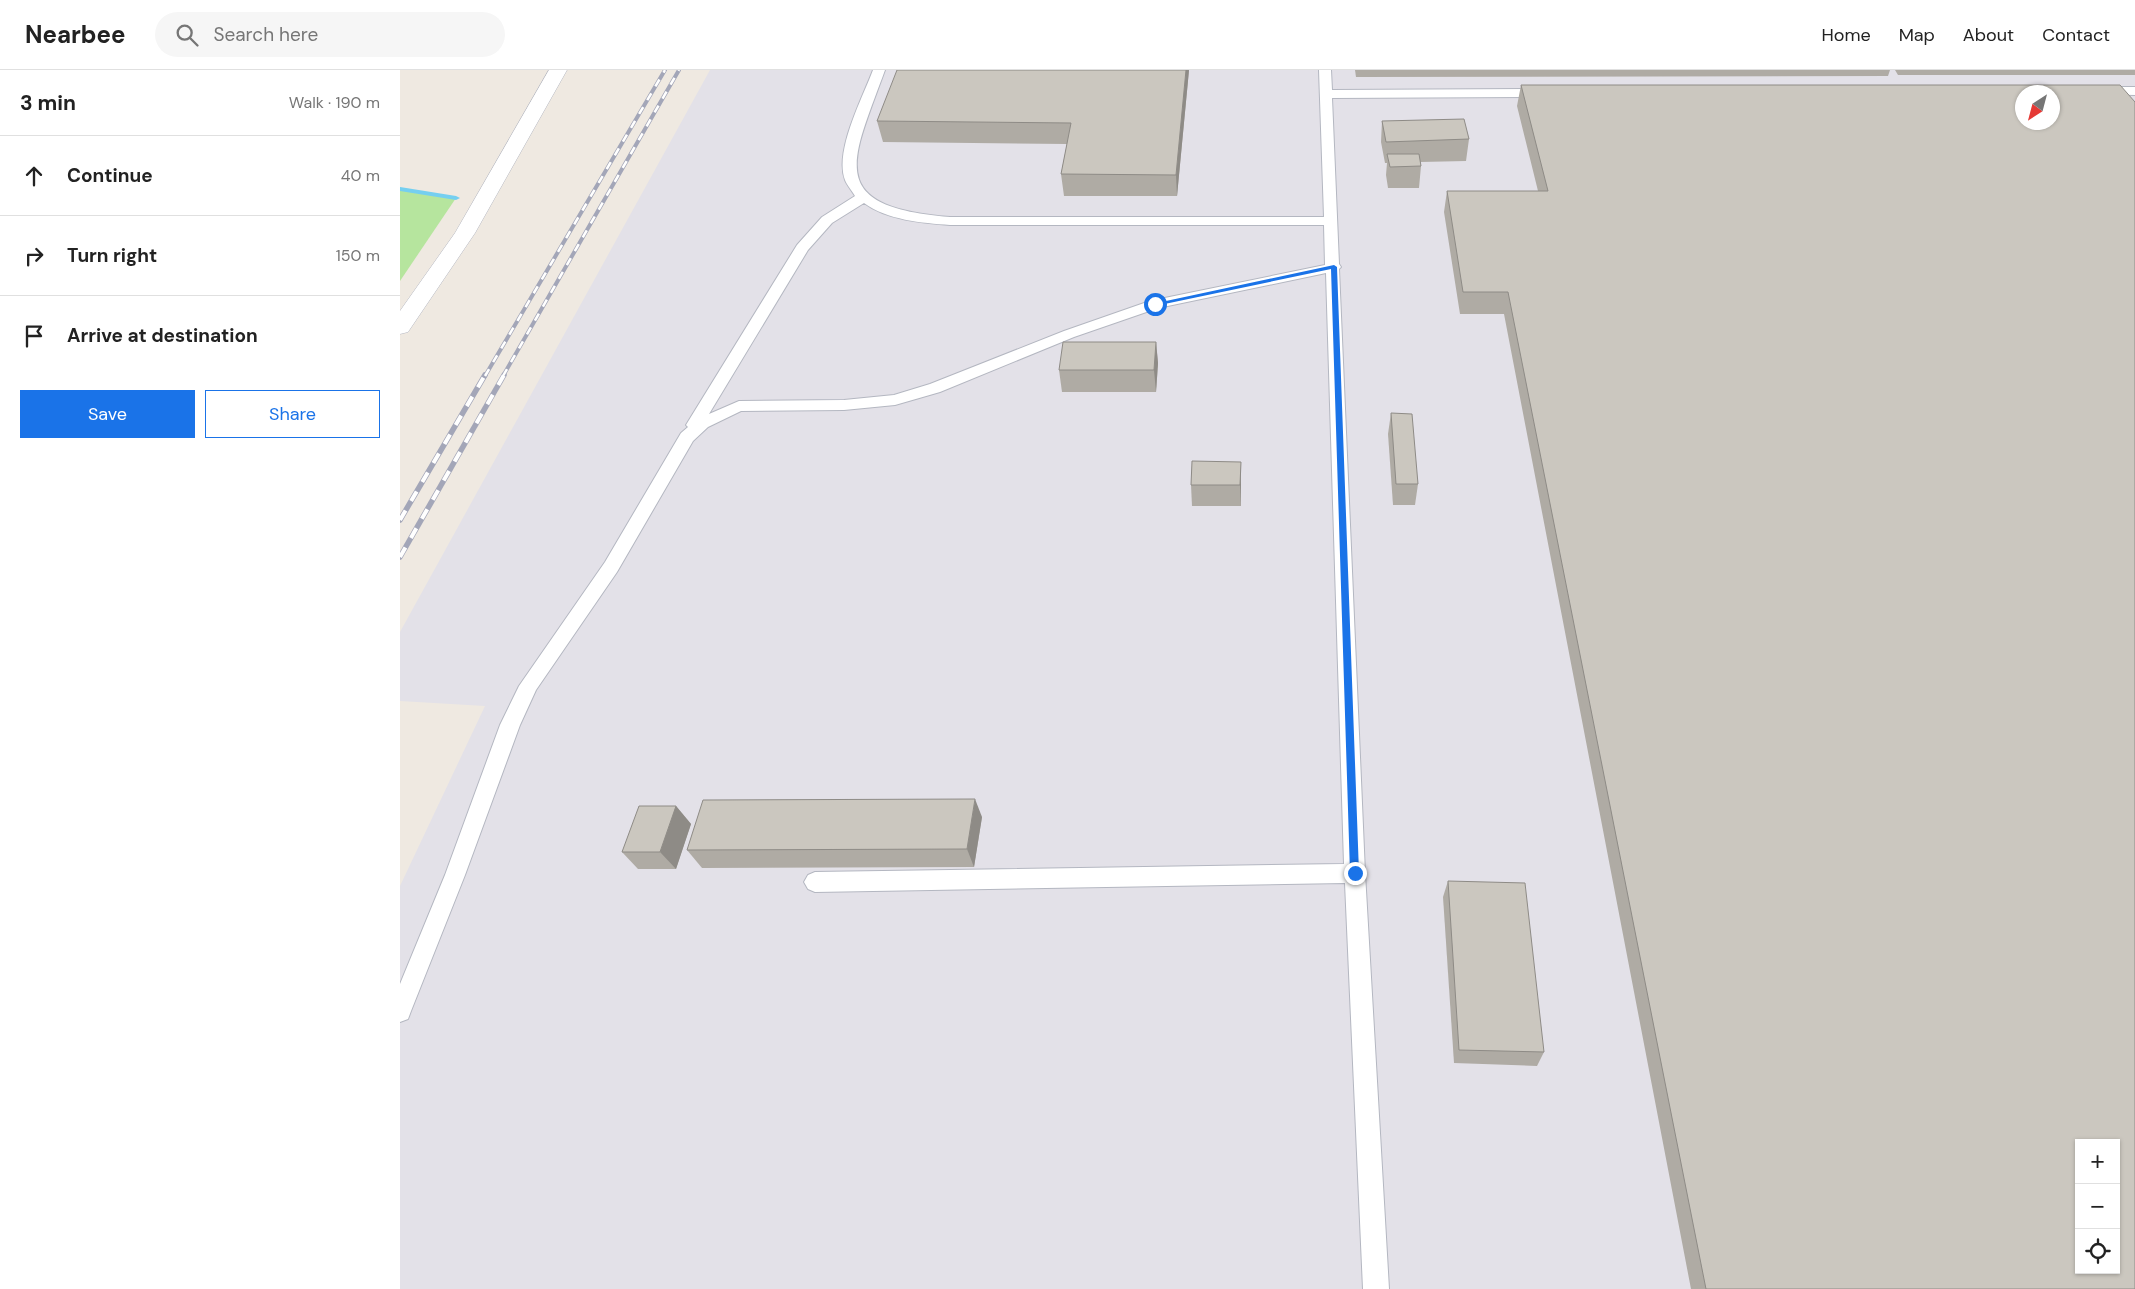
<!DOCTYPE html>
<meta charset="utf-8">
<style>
body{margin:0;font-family:"DM Sans",sans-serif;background:#f6f6f6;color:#222}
.controls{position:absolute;right:15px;bottom:15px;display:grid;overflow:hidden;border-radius:0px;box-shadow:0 1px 4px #0004}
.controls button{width:45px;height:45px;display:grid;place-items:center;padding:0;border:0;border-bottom:1px solid #e0e0e0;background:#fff;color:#222;font:25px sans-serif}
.compass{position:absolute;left:1615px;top:15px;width:45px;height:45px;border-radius:50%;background:#fff;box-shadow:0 1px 4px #0004;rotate:216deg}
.stop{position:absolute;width:15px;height:15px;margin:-11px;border:4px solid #1a73e8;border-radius:50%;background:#fff}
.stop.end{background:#1a73e8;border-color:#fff;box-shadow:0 1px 5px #0008}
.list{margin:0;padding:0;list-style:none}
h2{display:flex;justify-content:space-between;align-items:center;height:65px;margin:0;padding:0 20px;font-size:21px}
h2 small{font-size:16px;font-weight:400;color:#767676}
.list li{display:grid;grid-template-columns:32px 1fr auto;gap:15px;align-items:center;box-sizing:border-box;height:80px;padding:0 20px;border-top:1px solid #e0e0e0}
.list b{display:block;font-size:19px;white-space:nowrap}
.list em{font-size:16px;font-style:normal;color:#767676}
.actions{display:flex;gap:10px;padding:15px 20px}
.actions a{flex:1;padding:11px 0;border:1px solid #1a73e8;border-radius:0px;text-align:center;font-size:18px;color:#1a73e8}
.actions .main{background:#1a73e8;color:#fff}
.icon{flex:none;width:28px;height:28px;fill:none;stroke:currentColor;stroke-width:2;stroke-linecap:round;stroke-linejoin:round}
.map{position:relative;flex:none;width:1735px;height:1219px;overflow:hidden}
header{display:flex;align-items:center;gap:30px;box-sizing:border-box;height:70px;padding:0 25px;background:#fff;border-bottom:1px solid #e0e0e0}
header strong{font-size:24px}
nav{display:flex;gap:28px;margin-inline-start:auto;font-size:18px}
.search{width:350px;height:45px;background:#f6f6f6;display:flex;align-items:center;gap:12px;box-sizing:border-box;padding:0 18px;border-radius:28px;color:#767676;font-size:19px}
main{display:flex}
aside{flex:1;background:#fff}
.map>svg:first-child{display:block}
.industrial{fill:#e3e1e8;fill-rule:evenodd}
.green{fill:#b6e59e}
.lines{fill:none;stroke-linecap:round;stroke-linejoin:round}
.stream{fill:#75cff0;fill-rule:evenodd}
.service-casing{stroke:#b4b7c1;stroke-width:2}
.minor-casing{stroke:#b4b7c1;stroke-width:1}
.service{fill:#fff;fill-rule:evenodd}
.minor{fill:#fff;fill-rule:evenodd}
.rail-far1-casing{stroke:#a3a6b8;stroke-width:4}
.rail-casing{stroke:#a3a6b8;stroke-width:5.5}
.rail-far1{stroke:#fff;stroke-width:2.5;stroke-dasharray:8;stroke-linecap:butt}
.rail{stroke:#fff;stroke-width:4;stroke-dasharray:11;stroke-linecap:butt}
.wall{fill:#afaba4}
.shaded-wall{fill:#8e8b86}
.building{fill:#cbc7bf;stroke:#8e8b86;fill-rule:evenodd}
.route{fill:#1a73e8}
</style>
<header>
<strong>Nearbee</strong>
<div class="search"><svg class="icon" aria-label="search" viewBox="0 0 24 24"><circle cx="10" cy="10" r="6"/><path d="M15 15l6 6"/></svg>Search here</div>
<nav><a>Home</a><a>Map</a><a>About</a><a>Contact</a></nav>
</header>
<main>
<aside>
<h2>3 min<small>Walk · 190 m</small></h2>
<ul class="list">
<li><svg class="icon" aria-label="ahead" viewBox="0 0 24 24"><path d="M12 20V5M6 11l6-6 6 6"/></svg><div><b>Continue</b></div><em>40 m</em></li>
<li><svg class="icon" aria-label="right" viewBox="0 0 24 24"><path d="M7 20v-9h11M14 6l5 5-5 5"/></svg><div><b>Turn right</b></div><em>150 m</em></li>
<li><svg class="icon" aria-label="arrive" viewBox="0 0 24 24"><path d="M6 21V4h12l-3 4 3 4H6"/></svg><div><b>Arrive at destination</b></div></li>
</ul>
<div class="actions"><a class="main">Save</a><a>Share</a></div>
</aside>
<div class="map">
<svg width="1735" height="1219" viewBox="0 0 1735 1219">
<rect width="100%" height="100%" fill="#efe9e1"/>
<path class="industrial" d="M 310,0 L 1735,0 L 1735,1219 L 0,1219 L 0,816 L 85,636 L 0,631 L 0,562 ZM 1622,22 L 1652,22 L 1652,52 L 1622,52 ZM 1679,1073 L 1716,1073 L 1716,1200 L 1679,1200 Z"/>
<polygon class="green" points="0,119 56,128 0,211"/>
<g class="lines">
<polygon class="stream" points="0,117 56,126 60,128 56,130 0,121"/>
<defs>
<g id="service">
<path d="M 473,0 L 485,0 C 452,91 423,137 550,147 L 924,147 L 919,0 L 931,0 L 932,20 L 1144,19 L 1150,23 L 1144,27 L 932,28 L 939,194 L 941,197 L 939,199 L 965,803 L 989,1219 L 963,1219 L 945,813 L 415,822 L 408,819 L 404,812 L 408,805 L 415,802 L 944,794 L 926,203 L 758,238 L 674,267 L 540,322 L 495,335 L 444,340 L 341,341 L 308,357 L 293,371 L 217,502 L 136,620 L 120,655 L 65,805 L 11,941 L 8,949 L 0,952 L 0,914 L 45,805 L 100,655 L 119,616 L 205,492 L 281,363 L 288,357 L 286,355 L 397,175 L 422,147 L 455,126 C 452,121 447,115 445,110 C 434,81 463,27 473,0 ZM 464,133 C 487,150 522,153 550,155 L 924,155 L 925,195 L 750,231 L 664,261 L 530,314 L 494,325 L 444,330 L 339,331 L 309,344 L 408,180 L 432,153 Z"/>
<polygon points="1701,17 1735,17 1735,25 1697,24 1695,21"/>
</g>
<polygon id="minor" points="149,0 167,0 75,163 8,262 0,264 0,241 55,163"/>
</defs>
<use href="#service" class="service-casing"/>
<use href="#minor" class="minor-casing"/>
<use href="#service" class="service"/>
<use href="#minor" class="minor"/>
<defs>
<g id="rail-far1">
<polyline points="85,306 265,0"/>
<polyline points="103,306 279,0"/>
</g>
<g id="rail">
<polyline points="0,450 85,305"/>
<polyline points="0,487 104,305"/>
</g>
</defs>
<use href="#rail-far1" class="rail-far1-casing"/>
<use href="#rail" class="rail-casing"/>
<use href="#rail-far1" class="rail-far1"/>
<use href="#rail" class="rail"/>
</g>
<g class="wall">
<polygon points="789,0 777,126 664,126 661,104 667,74 483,72 477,51"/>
<polygon points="955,0 1490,0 1488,6 956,7"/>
<polygon points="1495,0 1735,0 1735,5 1498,5"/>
<polygon points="1121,15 1735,1219 1291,1219 1104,244 1060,244 1044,142 1047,121 1138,121 1117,36"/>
<polygon points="982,51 1069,69 1066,91 1020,92 1021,96 1019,118 988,118 986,105 987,93 985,93 981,72"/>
<polygon points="756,272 758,293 756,322 662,322 659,300"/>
<polygon points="991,343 1018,414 1015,435 993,435 988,364"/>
<polygon points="841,392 841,436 792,436 791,415"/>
<polygon points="276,736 291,754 276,799 238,799 222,782"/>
<polygon points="582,747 574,797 302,798 287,780"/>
<polygon points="1048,811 1144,982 1137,996 1054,993 1043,827"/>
</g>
<g class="shaded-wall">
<polygon points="786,0 789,0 777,126 776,105"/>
<polygon points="756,272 758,293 756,322 754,300"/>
<polygon points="841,392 841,436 840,415"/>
<polygon points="575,729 582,747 574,797 567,779"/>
<polygon points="276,736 291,754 276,799 260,782"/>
</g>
<g class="building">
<polygon points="497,0 786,0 776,105 661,104 671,53 477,51"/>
<path d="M 1121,15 L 1720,15 L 1735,32 L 1735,1219 L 1306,1219 L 1108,222 L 1063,222 L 1047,121 L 1148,121 ZM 1622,22 L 1652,22 L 1652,52 L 1622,52 ZM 1679,1073 L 1716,1073 L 1716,1200 L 1679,1200 Z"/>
<polygon points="1064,49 1069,69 986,72 982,51"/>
<polygon points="987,84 1019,84 1021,96 990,97"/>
<polygon points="663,272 756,272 754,300 659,300"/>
<polygon points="991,343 1012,344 1018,414 996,414"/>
<polygon points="792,391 841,392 840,415 791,415"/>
<polygon points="575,729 567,779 287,780 303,730"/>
<polygon points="239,736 276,736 260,782 222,782"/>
<polygon points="1048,811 1125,813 1144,982 1059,980"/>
</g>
<polygon class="route" points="934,195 937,197 959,803 955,807 950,803 931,199 755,236 752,234"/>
</svg>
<div class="controls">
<button>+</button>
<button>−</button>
<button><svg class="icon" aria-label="locate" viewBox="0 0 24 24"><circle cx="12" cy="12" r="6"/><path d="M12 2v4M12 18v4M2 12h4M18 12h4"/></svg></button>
</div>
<svg class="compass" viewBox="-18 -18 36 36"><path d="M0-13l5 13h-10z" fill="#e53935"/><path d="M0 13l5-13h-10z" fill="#767676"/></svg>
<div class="stop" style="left:755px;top:234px"></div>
<div class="stop end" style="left:955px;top:803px"></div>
</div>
</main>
